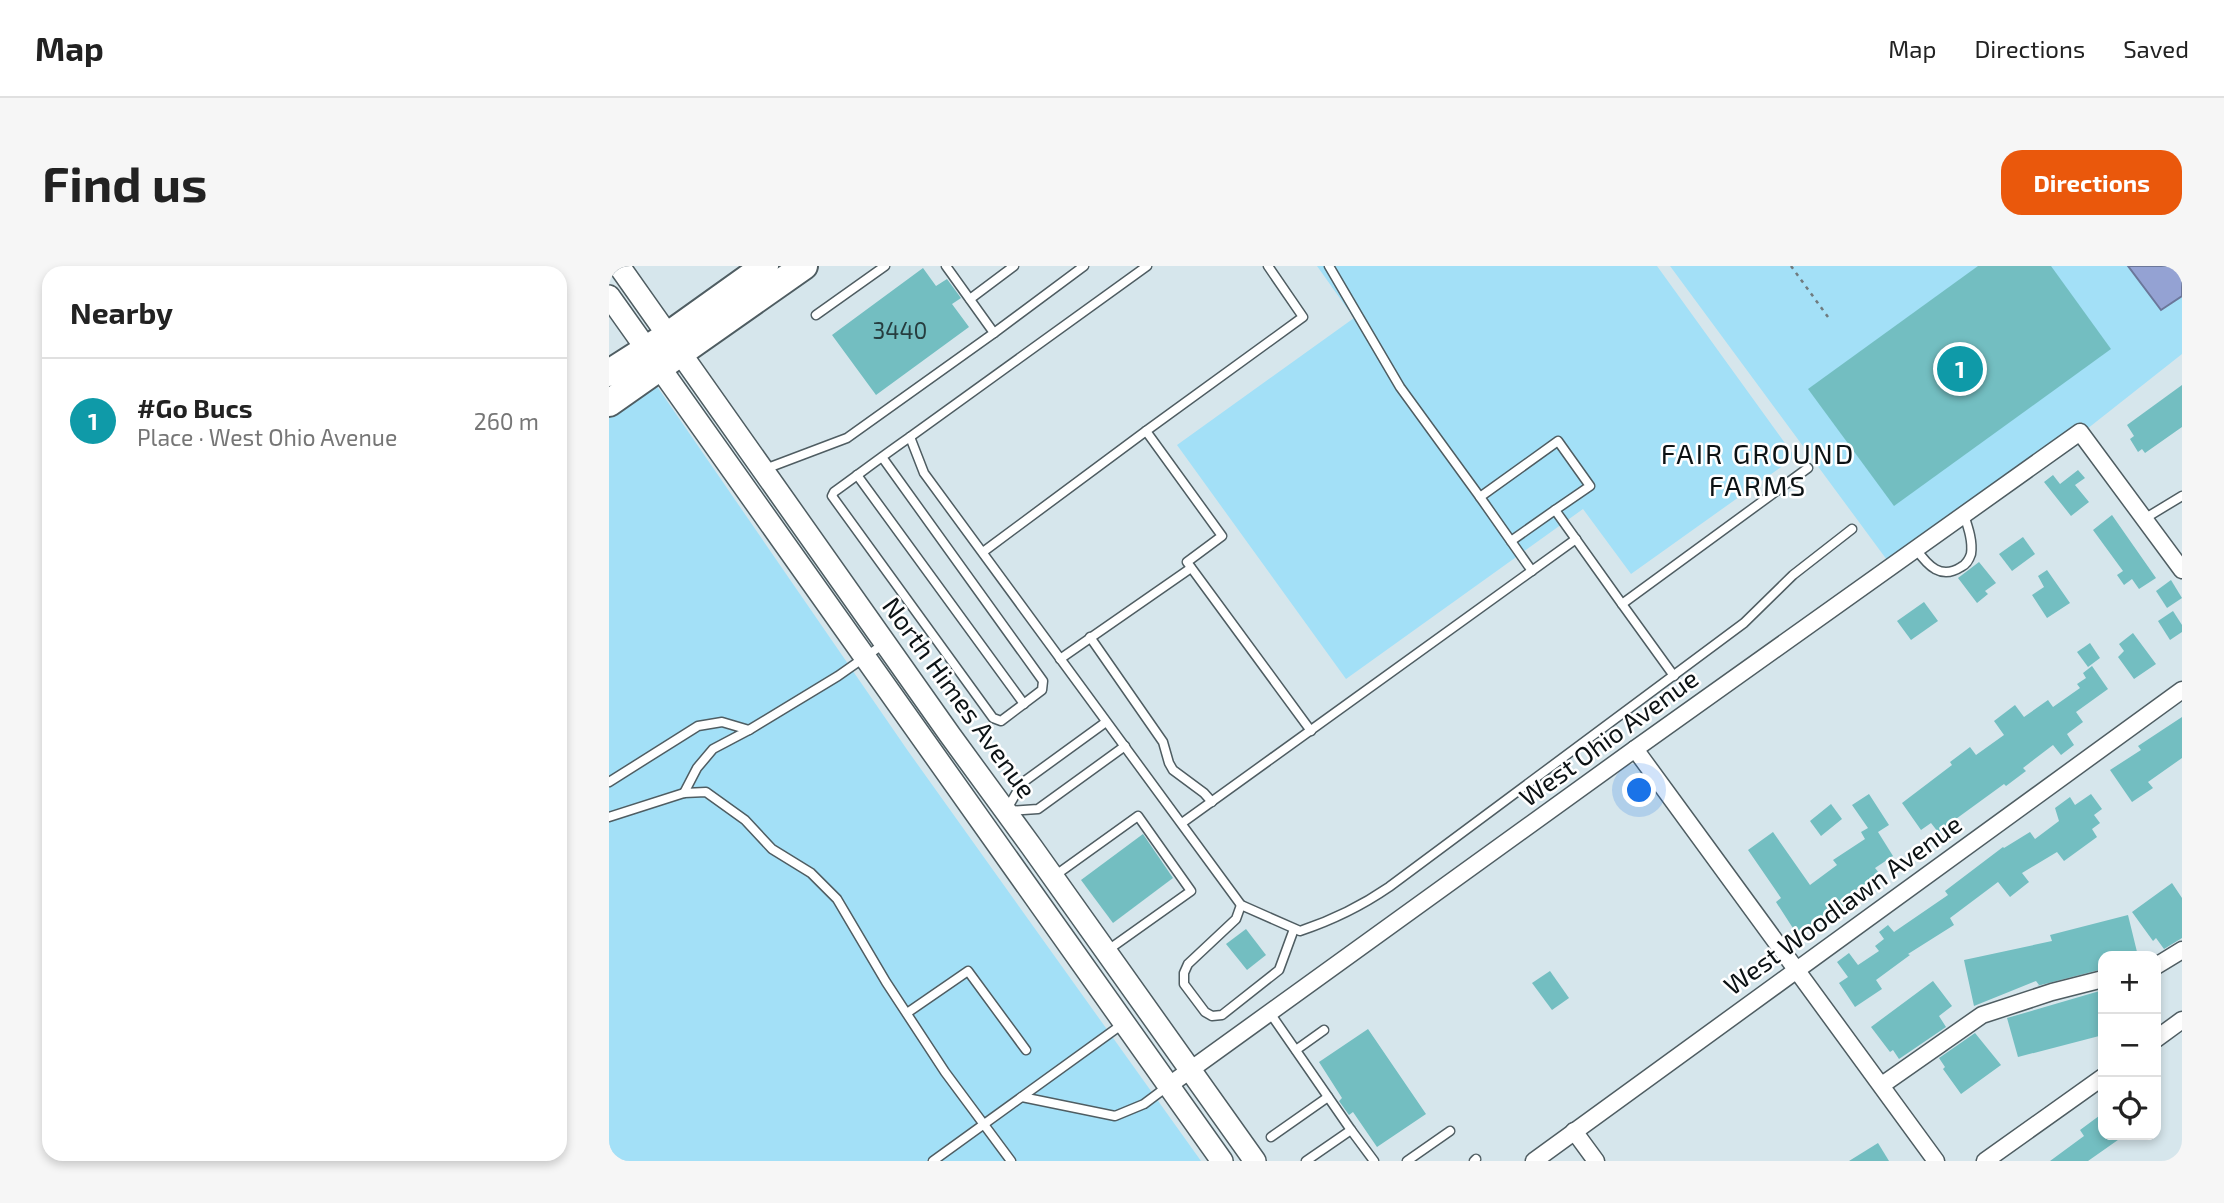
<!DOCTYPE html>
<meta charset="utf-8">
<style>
body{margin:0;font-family:"Exo 2",sans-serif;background:#f6f6f6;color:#222}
.controls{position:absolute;right:21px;bottom:21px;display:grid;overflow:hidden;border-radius:14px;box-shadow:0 4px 10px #0003}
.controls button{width:63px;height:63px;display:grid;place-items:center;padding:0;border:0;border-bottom:2px solid #e0e0e0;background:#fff;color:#222;font:35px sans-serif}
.you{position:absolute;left:1031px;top:525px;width:24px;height:24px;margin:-18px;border:5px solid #fff;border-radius:50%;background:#1a73e8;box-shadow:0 0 0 10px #1a73e833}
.badge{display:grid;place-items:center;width:46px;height:46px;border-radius:50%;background:#ea580c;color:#fff;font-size:23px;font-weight:700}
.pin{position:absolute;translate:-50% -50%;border:4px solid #fff;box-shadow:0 2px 7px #0006}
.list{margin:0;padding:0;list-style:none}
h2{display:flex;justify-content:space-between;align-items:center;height:91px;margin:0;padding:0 28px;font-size:30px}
h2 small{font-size:23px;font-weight:400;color:#767676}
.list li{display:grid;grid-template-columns:46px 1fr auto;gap:21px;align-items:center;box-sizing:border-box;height:126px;padding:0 28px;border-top:2px solid #e0e0e0}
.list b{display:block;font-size:26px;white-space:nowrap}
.list p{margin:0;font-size:23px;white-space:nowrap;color:#767676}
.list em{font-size:23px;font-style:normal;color:#767676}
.icon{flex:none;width:38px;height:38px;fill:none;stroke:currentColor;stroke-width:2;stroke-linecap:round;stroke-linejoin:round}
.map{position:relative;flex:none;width:1573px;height:895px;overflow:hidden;border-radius:21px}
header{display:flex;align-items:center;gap:42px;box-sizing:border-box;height:98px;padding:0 35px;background:#fff;border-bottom:2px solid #e0e0e0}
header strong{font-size:33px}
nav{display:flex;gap:38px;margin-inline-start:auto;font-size:24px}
.intro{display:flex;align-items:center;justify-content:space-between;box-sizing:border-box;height:168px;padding:0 42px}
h1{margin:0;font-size:49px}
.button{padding:18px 32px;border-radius:21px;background:#ea580c;color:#fff;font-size:24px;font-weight:700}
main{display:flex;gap:42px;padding:0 42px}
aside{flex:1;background:#fff;border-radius:21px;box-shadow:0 4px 10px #0003}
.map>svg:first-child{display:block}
.green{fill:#a3e0f7}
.water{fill:#94a2d3;stroke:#6b779a;stroke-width:2}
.building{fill:#73bec1}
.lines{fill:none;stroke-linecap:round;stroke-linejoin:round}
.service-casing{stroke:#4f5d62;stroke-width:11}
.minor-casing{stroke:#4f5d62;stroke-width:19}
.tertiary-casing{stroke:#4f5d62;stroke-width:24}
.primary-casing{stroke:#4f5d62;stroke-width:30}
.path{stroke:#707b7f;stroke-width:2.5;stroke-dasharray:3.5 5;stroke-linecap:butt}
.service{stroke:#fff;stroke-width:8}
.minor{stroke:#fff;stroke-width:16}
.tertiary{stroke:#fff;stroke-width:21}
.primary{stroke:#fff;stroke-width:26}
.labels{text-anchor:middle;stroke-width:5;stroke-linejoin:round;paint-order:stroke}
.number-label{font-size:23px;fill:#263d3f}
.street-label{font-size:26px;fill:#0c1214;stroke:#fff}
.neighbourhood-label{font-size:28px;letter-spacing:2px;fill:#0c1214;stroke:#fff}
</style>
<header>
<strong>Map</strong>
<nav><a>Map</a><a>Directions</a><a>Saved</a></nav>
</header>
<div class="intro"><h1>Find us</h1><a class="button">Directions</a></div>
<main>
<aside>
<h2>Nearby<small></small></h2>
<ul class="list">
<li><span class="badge" style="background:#0f9aa8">1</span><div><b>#Go Bucs</b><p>Place · West Ohio Avenue</p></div><em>260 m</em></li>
</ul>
</aside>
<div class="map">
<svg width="1573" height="895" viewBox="0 0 1573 895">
<rect width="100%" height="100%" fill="#d6e6ec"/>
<g class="green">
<polygon points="708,0 1048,0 1186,191 1022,308 974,243 737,413 568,179 745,52"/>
<polygon points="1061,0 1519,0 1552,44 1573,30 1573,88 1478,163 1472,156 1278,294"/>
<polygon points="45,116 299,485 592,895 0,895 0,147"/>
</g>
<polygon class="water" points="1519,0 1573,0 1573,30 1552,44"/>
<g class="building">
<polygon points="1369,0 1442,0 1502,83 1285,240 1199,123"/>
<polygon points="314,2 327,20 338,13 352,32 343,38 360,61 267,129 223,69"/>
<polygon points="1573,119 1573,161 1536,187 1533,183 1529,186 1521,173 1525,170 1518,159"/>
<polygon points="1469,204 1476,212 1466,219 1480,236 1462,250 1435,216 1444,209 1451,218"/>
<polygon points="1503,249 1547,312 1530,323 1523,313 1515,319 1508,309 1514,305 1484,264"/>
<polygon points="1414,271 1426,288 1403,305 1390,288"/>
<polygon points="1370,296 1387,317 1376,325 1379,328 1368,337 1349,312"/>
<polygon points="1438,304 1461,337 1438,352 1423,329 1435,321 1429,310"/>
<polygon points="1562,314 1573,332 1558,342 1547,325"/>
<polygon points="1315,336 1329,355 1302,374 1288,355"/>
<polygon points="1564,345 1573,359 1573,366 1561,374 1549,355"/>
<polygon points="1524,367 1547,398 1525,413 1509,391 1515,385 1510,378"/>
<polygon points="1481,377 1491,392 1479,401 1468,386"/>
<polygon points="1483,400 1499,423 1467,446 1474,456 1458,468 1465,479 1452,489 1444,479 1414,502 1417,505 1397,520 1395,518 1329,566 1322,557 1312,564 1293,537 1343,499 1341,496 1361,481 1367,489 1395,469 1385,455 1406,439 1415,451 1439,434 1444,441 1471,422 1468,418 1477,412 1474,407"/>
<polygon points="1573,451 1573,492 1539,516 1544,522 1523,536 1501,504 1532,484 1529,480"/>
<polygon points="1260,528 1280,559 1269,566 1284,590 1266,602 1271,608 1238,630 1242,634 1189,670 1167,636 1172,632 1139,584 1164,566 1201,619 1228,599 1224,594 1256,573 1252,566 1259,562 1243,539"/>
<polygon points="1482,528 1493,543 1485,549 1491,557 1483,563 1488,571 1455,595 1448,586 1413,607 1420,616 1401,631 1389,616 1341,652 1345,659 1299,688 1301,689 1267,714 1273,723 1246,741 1230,717 1239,711 1228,696 1240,687 1249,699 1270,685 1266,680 1275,673 1270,666 1279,659 1285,666 1339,629 1336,625 1394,581 1395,582 1421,566 1426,573 1450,555 1446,542 1461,531 1466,539"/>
<polygon points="1222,538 1233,553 1212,570 1201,555"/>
<polygon points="534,568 564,612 504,657 472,614"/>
<polygon points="1563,617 1573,632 1573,672 1555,683 1547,672 1544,675 1523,646"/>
<polygon points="1519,649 1529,690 1494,690 1494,703 1428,720 1430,719 1427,715 1365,740 1355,694 1443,675 1441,669"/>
<polygon points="637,663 657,689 638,704 617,678"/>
<polygon points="941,705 960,732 943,744 923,717"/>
<polygon points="1324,715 1343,740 1330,750 1337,761 1290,793 1284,784 1281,786 1262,761"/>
<polygon points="1494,724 1494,769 1409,791 1398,752"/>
<polygon points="759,763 817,848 768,881 744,846 740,849 730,835 733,832 710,796"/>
<polygon points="1366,767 1392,799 1352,828 1334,803 1336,801 1330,792"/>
<polygon points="1494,847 1494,869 1516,869 1479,895 1441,895 1475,870 1471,864"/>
<polygon points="1269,877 1280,895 1240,895"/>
</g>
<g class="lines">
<defs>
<g id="service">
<path d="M 538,0 L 301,171 L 315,207 L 632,639 L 691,665 C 724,654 751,641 780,621 L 1135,357 L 1184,309 L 1243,263"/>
<polyline points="659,0 694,51 537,165 613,270 578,296 702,465"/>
<polyline points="720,0 791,121 871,231"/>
<polyline points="361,33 405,0"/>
<polyline points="207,49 276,0"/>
<polyline points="385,67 475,0"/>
<path d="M 273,191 L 434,415 L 433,424 L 392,455 L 384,452 L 223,230 L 225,226 C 250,208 275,189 301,171"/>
<polyline points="156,203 238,172 385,67 337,0"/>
<polyline points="248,209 415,438"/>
<polyline points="1535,253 1573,230"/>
<polyline points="902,275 946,244"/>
<path d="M 1307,283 C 1319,300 1332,314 1352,301 C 1358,298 1360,294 1362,288 C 1364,275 1359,261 1355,249"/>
<polyline points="374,286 537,165"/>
<polyline points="923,305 871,231 949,175 981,220 946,244 1013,338 1199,202"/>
<polyline points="1013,338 1065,410"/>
<polyline points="481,371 554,476 560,497 564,504 595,527 603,536"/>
<polyline points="451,393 582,302"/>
<polyline points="140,464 229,410 276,377"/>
<polyline points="0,516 89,460 113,456 140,464 104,483 88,502 75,527"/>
<polyline points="398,543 413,517 497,456"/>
<polyline points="399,545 429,543 516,480"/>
<polyline points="0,551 75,527 97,526 136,554 163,583 202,607 228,633 277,716 336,806 402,895"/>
<polyline points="573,557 967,273"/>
<polyline points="444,611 529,550 582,625 499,684"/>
<polyline points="632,639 627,653 579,698 575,707 575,718 596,746 603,750 613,749 670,704 685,663"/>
<polyline points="298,747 359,705 417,784"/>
<polyline points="661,747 742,864"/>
<polyline points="687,784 715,764"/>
<polyline points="413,831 506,850 535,838 559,820"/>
<polyline points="662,871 719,831"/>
<polyline points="324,895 515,757"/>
<polyline points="697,895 742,864 765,895"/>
<polyline points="798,895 841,865"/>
<polyline points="865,895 867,893"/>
</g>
<g id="minor">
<polyline points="1026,483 1327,895"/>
<polyline points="1547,700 1573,684"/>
<polyline points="1547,773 1573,754"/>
<polyline points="1273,819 1373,749 1443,726 1494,713"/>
<polyline points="559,820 1026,483 1471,166 1573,304"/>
<polyline points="965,865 987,895"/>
<polyline points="925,895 1573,424"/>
<polyline points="1376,895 1494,811"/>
</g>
<g id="tertiary">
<polyline points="10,0 341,469 422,580 646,895"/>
<polyline points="0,30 613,895"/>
</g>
<g id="primary">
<polyline points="0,107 58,70 156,0"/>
<polyline points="0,137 195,0"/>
</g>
</defs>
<use href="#service" class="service-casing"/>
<use href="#minor" class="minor-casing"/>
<use href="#tertiary" class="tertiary-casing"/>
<use href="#primary" class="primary-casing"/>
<polyline class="path" points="1182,0 1219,51"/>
<use href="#service" class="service"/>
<use href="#minor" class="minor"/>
<use href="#tertiary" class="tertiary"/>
<use href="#primary" class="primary"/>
</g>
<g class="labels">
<g class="number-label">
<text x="291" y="73">3440</text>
</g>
<g class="street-label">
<text transform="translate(350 432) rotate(54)" y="9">North Himes Avenue</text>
<text transform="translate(1000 472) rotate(-36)" y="9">West Ohio Avenue</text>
<text transform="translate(1234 639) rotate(-36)" y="9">West Woodlawn Avenue</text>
</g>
<g class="neighbourhood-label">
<text x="1149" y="198">FAIR GROUND<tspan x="1149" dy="32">FARMS</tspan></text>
</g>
</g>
</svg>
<div class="controls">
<button>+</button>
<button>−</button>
<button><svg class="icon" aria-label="locate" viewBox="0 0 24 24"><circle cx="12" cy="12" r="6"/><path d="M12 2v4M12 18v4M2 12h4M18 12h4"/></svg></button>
</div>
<div class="you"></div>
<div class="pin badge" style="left:1351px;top:103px;background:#0f9aa8">1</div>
</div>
</main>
